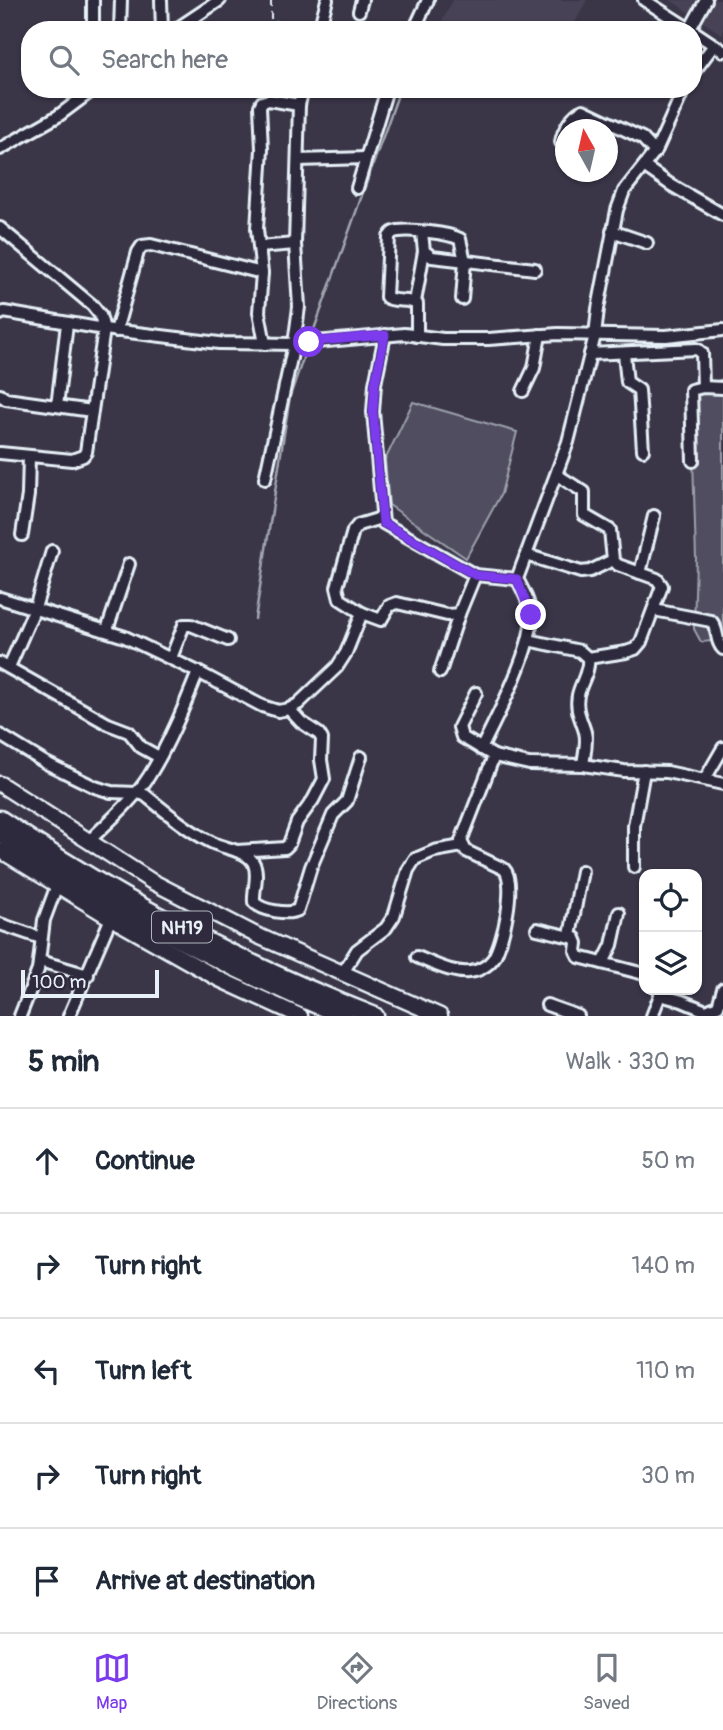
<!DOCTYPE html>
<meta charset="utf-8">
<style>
body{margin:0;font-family:Pangolin,sans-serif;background:#f2f2f3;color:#1f2937}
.controls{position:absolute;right:21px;bottom:21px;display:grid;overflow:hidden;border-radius:14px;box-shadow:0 2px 5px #0004}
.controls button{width:63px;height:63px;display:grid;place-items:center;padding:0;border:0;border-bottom:2px solid #e0e1e3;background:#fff;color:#1f2937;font:35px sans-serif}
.compass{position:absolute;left:555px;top:119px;width:63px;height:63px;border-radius:50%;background:#fff;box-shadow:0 2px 5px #0004;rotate:352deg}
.scale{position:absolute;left:21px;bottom:18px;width:138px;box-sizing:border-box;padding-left:7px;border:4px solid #e8f1f8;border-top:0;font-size:19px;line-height:24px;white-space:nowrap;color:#e8f1f8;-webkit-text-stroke:5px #2f2a3d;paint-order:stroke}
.stop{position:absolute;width:21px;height:21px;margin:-16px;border:5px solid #7c3aed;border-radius:50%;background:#fff}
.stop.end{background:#7c3aed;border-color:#fff;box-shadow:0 2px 7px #0008}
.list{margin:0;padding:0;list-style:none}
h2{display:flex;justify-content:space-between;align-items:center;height:91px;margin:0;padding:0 28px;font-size:30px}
h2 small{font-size:23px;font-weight:400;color:#747a83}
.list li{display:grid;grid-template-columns:46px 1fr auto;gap:21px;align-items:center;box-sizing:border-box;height:105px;padding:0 28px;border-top:2px solid #e0e1e3}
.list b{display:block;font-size:26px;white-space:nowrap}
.list em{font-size:23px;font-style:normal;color:#747a83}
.icon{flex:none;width:38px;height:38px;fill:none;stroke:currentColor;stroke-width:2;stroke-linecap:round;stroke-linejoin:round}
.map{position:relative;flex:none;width:723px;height:1016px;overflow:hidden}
.search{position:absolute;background:#fff;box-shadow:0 2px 5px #0004;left:21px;right:21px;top:21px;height:77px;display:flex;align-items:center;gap:18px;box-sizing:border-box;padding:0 24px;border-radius:28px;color:#747a83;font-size:26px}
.sheet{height:616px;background:#fff}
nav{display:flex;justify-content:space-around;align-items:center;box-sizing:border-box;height:98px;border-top:2px solid #e0e1e3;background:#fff;font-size:19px;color:#747a83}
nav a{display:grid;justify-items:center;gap:4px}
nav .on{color:#7c3aed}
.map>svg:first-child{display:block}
.built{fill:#464354}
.green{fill:#504e5f;stroke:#9ca0ac;stroke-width:2}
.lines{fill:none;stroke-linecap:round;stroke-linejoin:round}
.stream{stroke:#a2a6b1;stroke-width:2.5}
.minor-casing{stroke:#e8f1f8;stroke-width:16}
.major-casing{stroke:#e8f1f8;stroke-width:19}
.highway-casing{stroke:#e8f1f8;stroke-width:21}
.path{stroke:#e8f1f8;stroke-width:2;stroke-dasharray:7 5;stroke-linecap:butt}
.minor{stroke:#2f2a3d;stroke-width:10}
.major{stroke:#2f2a3d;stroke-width:14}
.highway{stroke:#2f2a3d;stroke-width:16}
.route{stroke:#7c3aed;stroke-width:9}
.labels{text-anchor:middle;stroke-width:5;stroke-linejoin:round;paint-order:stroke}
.shield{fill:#2f2a3d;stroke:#b0b5c0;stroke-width:2}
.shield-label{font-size:19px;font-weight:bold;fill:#e8f1f8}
</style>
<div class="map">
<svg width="723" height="1016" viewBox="0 0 723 1016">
<rect width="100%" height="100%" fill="#3a3648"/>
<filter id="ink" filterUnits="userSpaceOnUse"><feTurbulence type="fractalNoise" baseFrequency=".0143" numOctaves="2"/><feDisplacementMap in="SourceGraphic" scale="14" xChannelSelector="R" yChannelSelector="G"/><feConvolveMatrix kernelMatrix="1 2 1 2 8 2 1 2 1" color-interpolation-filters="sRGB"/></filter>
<g filter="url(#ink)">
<g class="built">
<polygon points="453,0 587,0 571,30 447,30 439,27"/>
<polygon points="670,0 723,0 723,35"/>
</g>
<g class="green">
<polygon points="723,379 723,640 701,642 694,629 696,559 691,390"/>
<polygon points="413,402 517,432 501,494 466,558 389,505 385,460"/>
</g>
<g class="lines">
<g class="stream">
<polyline points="423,30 434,0"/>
<polyline points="311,338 400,89"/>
<polyline points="255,619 290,396 307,347"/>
</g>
<defs>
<g id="minor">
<polyline points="161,0 162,30"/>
<polyline points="644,0 691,30"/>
<polyline points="359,11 362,0"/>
<polyline points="690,29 706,0"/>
<polyline points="93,30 93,0"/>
<polyline points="120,30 121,0"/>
<polyline points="175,30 220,0"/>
<polyline points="319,30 327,0"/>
<polyline points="414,30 428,0"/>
<polyline points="693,31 723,51"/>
<polyline points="693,73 714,45"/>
<path d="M 566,144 L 561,142 C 563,130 572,114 583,110 L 642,138 L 655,152"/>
<polyline points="0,149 58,116 94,89"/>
<polyline points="298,160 366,158"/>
<polyline points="645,167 671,185 723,215"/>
<polyline points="357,188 387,89"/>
<polyline points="0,228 92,305 100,315 104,329 86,452 83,456 72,460 0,453"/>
<polyline points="612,231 647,243"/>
<polyline points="422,233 424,251 432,257 535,269"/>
<polyline points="259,247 295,244"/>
<polyline points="415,302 424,251"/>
<polyline points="0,314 4,312 104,329 219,343 294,344 404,334 443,339 488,339 558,334 666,336 723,330"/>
<polyline points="116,331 138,252 142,246 151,245 262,273"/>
<polyline points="385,335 375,384 373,412 383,523 475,575 517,579"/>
<path d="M 417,336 L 417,304 C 408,298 395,303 386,297 L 389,237 C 392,233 392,232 398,231 C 411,229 448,233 460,239 L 465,261 L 462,299"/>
<polyline points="265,344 259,312 262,273 257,229 262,149 260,106 262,102 269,100 299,105"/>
<polyline points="590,354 697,349 702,353 703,387"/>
<polyline points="624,354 627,382 639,390 643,450"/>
<polyline points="523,391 534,368 540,335"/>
<polyline points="0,395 6,399 92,411"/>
<polyline points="57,406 67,324"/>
<polyline points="693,461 691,390 703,387 723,388"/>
<polyline points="557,475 584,492 584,515 610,530 613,560 618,565 657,579 662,586 641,642 635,649 626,652 588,658"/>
<polyline points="265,479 294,344 299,307 295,244 299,105 303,89"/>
<polyline points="381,518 358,525 353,531 337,587 340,599 362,613 381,620 389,606 397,603 447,615 459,614 475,575"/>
<polyline points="22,535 28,495 29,456"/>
<polyline points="526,555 581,572 590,571 613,560"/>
<polyline points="640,573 654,516"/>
<polyline points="0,598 125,637 198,672 262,706 278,711 289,709 298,704 337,667 346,653 362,613"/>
<path d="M 654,610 L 711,621 C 719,629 715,642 723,649"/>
<polyline points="107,630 129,564"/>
<path d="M 528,640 L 580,651 L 588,658 C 590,671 581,682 578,695 C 575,710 581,718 585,732 C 588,742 584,755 583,765"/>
<polyline points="171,658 184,625 191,625 228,640"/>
<polyline points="0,663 108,724 129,732 141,747 159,757"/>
<polyline points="9,667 35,608 52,551"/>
<polyline points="440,672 459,614"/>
<path d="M 0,735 L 46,763 L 95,787 L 111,792 L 137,793 L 145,795 C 166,812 187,830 211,842 C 224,849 248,850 254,864 C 259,875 253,890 254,902 C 262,911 288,915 298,910 L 311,867 L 333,815 L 347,801 L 361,757"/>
<path d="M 481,749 C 495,721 535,644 531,615 C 530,603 523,590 517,579 L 568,442 L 595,335 L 598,309 L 617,210 L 624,191 L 657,149 L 684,89"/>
<polyline points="494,756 529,764 583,765 624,771 667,772 723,784"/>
<polyline points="705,779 723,748"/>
<path d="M 89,841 C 109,821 133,801 149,776 C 169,744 184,707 198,672"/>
<polyline points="237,851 285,848 289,844 297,822 313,800 324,779 321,760 322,739 319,734 301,722 289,709"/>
<polyline points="634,867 634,826 644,771"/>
<polyline points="0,924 41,938"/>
<polyline points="537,929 575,938 577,943 576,951 579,957 644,974"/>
<polyline points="570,936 582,871"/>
<path d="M 417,957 C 434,964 457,976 475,971 C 482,969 489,964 493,959 C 503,944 517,882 504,869 L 466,851 L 461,841 L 494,756 L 462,737 L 459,727 L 476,693"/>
<polyline points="40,961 88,975"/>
<polyline points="603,963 612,945 619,913"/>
<polyline points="342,974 357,950 386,928 394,916 408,870 415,859 434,851 462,846"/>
<polyline points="660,995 682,1001 706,1011 718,1006 723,989"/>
<polyline points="547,1005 578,1016"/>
<polyline points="20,1016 38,970 44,920 57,885"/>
<polyline points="69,1016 111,918"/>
<polyline points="652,1016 662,990"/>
</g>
<g id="major">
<polyline points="0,784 151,881 256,935 440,1016"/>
<polyline points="0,850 111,918 219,979 300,1016"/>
</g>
<g id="highway">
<path d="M 0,819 C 116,898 244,965 375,1016"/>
<path d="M 0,833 C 108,905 223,967 343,1016"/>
</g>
</defs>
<use href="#minor" class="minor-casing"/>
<use href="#major" class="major-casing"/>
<use href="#highway" class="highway-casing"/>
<polyline class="path" points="271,0 271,19 299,30"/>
<use href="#minor" class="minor"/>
<use href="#major" class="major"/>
<use href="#highway" class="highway"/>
</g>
</g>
<g class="lines" filter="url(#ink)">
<polyline class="route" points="309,342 385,335 375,384 373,412 383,523 475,575 517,579 531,615"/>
</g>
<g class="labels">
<rect class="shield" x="152" y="911.5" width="60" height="31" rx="5"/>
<g class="shield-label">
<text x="182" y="934">NH19</text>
</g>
</g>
</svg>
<div class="controls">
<button><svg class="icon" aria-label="locate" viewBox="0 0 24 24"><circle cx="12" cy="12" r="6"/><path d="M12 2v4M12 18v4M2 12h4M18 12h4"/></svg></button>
<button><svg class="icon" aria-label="layers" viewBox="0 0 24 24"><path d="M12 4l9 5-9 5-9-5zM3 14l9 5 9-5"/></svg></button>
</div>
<svg class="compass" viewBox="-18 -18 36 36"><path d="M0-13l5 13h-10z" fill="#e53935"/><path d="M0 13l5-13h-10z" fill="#747a83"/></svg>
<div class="scale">100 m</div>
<div class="stop" style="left:309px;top:342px"></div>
<div class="stop end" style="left:531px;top:615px"></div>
<div class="search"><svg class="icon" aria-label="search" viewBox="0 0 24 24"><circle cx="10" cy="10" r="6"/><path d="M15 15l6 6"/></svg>Search here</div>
</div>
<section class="sheet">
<h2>5 min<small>Walk · 330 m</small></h2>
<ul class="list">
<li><svg class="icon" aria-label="ahead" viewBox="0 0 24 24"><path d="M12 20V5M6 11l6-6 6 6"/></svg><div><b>Continue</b></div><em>50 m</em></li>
<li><svg class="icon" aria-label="right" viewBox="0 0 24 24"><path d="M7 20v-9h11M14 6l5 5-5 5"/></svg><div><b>Turn right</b></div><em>140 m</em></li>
<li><svg class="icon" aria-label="left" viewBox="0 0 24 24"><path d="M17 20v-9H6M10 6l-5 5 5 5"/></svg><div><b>Turn left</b></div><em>110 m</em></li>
<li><svg class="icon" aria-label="right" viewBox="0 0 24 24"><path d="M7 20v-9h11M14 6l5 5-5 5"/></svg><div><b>Turn right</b></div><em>30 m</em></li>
<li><svg class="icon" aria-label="arrive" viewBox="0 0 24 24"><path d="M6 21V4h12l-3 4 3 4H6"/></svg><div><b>Arrive at destination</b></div></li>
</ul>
</section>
<nav>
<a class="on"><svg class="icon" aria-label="map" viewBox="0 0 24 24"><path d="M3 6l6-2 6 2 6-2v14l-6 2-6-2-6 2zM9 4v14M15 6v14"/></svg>Map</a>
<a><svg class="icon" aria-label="directions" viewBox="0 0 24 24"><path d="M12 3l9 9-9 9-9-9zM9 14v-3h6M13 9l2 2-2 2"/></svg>Directions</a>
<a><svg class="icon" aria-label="saved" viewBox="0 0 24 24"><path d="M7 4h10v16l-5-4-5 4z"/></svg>Saved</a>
</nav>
